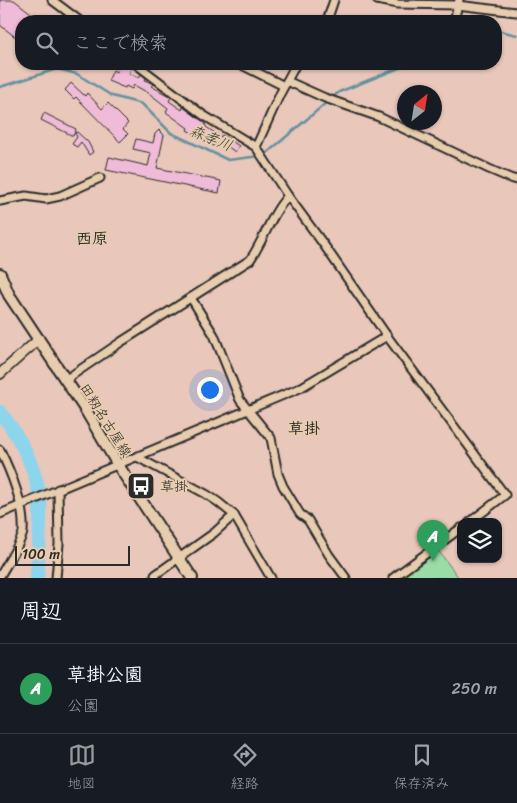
<!DOCTYPE html>
<html lang="ja">
<meta charset="utf-8">
<style>
body{margin:0;font-family:Sriracha,"Klee One",sans-serif;background:#20242c;color:#f1f3f6}
.controls{position:absolute;right:15px;bottom:15px;display:grid;overflow:hidden;border-radius:10px;box-shadow:0 1px 4px #0004}
.controls button{width:45px;height:45px;display:grid;place-items:center;padding:0;border:0;border-bottom:1px solid #363941;background:#171b24;color:#f1f3f6;font:25px sans-serif}
.compass{position:absolute;left:397px;top:85px;width:45px;height:45px;border-radius:50%;background:#171b24;box-shadow:0 1px 4px #0004;rotate:30deg}
.scale{position:absolute;left:15px;bottom:12px;width:115px;box-sizing:border-box;padding-left:5px;border:2px solid #2b2b2b;border-top:0;font-size:14px;line-height:18px;white-space:nowrap;color:#2b2b2b;-webkit-text-stroke:4px #e7ccae;paint-order:stroke}
.you{position:absolute;left:209px;top:389px;width:18px;height:18px;margin:-12px;border:4px solid #fff;border-radius:50%;background:#1a73e8;box-shadow:0 0 0 8px #1a73e833}
.badge{display:grid;place-items:center;width:32px;height:32px;border-radius:50%;background:#98999b;color:#fff;font-size:16px;font-weight:700}
.pin{position:absolute;translate:-50% -41px;filter:drop-shadow(0 1px 2px #0008)}
.pin::after{content:'';position:absolute;top:26px;width:18px;height:15px;background:inherit;clip-path:polygon(0 0,100% 0,50% 100%)}
.list{margin:0;padding:0;list-style:none}
h2{display:flex;justify-content:space-between;align-items:center;height:65px;margin:0;padding:0 20px;font-size:21px}
h2 small{font-size:16px;font-weight:400;color:#9ea1a6}
.list li{display:grid;grid-template-columns:32px 1fr auto;gap:15px;align-items:center;box-sizing:border-box;height:90px;padding:0 20px;border-top:1px solid #363941}
.list b{display:block;font-size:19px;white-space:nowrap}
.list p{margin:0;font-size:16px;white-space:nowrap;color:#9ea1a6}
.list em{font-size:16px;font-style:normal;color:#9ea1a6}
.icon{flex:none;width:28px;height:28px;fill:none;stroke:currentColor;stroke-width:2;stroke-linecap:round;stroke-linejoin:round}
.map{position:relative;flex:none;width:517px;height:578px;overflow:hidden}
.search{position:absolute;background:#171b24;box-shadow:0 1px 4px #0004;left:15px;right:15px;top:15px;height:55px;display:flex;align-items:center;gap:12px;box-sizing:border-box;padding:0 18px;border-radius:20px;color:#9ea1a6;font-size:19px}
.sheet{height:155px;background:#171b24}
nav{display:flex;justify-content:space-around;align-items:center;box-sizing:border-box;height:70px;border-top:1px solid #363941;background:#171b24;font-size:14px;color:#9ea1a6}
nav a{display:grid;justify-items:center;gap:2px}
nav .on{color:#98999b}
.map>svg:first-child{display:block}
.green{fill:#9bdba5;stroke:#638368}
.lines{fill:none;stroke-linecap:round;stroke-linejoin:round}
.stream{stroke:#65919f;stroke-width:2.5}
.river{stroke:#8cd5ed;stroke-width:14}
.building{fill:#efbbd8;stroke:#2b2b2b}
.minor-casing{stroke:#2b2b2b;stroke-width:11}
.tertiary-casing{stroke:#2b2b2b;stroke-width:12}
.secondary-casing{stroke:#2b2b2b;stroke-width:14}
.minor{stroke:#e7ccae;stroke-width:7}
.tertiary{stroke:#e7ccae;stroke-width:9}
.secondary{stroke:#e7ccae;stroke-width:10}
.labels{text-anchor:middle;stroke-width:4;stroke-linejoin:round;paint-order:stroke}
.street-label{font-size:14px;fill:#2b2b2b;stroke:#e7ccae}
.poi-label{font-size:14px;fill:#2b2b2b;stroke:#e7ccae;text-anchor:start}
.water-label{font-size:15px;font-style:italic;fill:#353c3e;stroke:#e7ccae}
.quarter-label{font-size:16px;font-weight:bold;fill:#2b2b2b;stroke:#e7ccae}
</style>
<div class="map">
<svg width="517" height="578" viewBox="0 0 517 578">
<rect width="100%" height="100%" fill="#e9c7bb"/>
<filter id="ink" filterUnits="userSpaceOnUse"><feTurbulence type="fractalNoise" baseFrequency=".02" numOctaves="2"/><feDisplacementMap in="SourceGraphic" scale="10" xChannelSelector="R" yChannelSelector="G"/><feConvolveMatrix kernelMatrix="1 2 1 2 8 2 1 2 1" color-interpolation-filters="sRGB"/></filter>
<g filter="url(#ink)">
<polygon class="green" points="437,549 459,578 409,578 405,573"/>
<g class="lines">
<g class="stream">
<polyline points="496,30 517,35"/>
<polyline points="0,87 57,69 77,74 112,96 142,104 171,133 228,160 252,157 267,153 339,92 409,64"/>
</g>
<path class="river" d="M 0,412 C 20,437 37,469 40,501 C 41,527 38,553 37,578"/>
</g>
<g class="building">
<polygon points="0,0 14,0 31,13 25,21 21,21 21,35 18,39 0,25"/>
<polygon points="120,64 131,64 132,67 129,73 139,78 141,74 146,78 145,80 153,84 151,86 171,97 169,101 182,110 183,107 205,123 206,127 221,137 222,135 236,144 239,146 235,152 227,146 225,149 216,144 214,146 187,130 188,128 166,112 168,108 150,94 134,85 132,89 126,86 125,88 108,81 113,70 116,72"/>
<polygon points="71,83 85,96 87,93 102,109 108,103 128,123 123,129 128,134 120,142 76,97 74,99 65,90"/>
<polygon points="44,113 76,129 73,136 41,120"/>
<polygon points="159,130 164,135 157,168 221,181 219,193 106,170 109,157 148,166 151,153 133,149 136,139 153,143 155,134"/>
<polygon points="77,132 88,142 93,152 89,155 81,142 77,147 72,144 77,137 75,133"/>
</g>
<g class="lines">
<defs>
<g id="minor">
<polyline points="52,0 80,21"/>
<polyline points="377,0 398,4 457,5 516,12"/>
<polyline points="324,21 328,18 334,0"/>
<polyline points="454,21 459,0"/>
<polyline points="136,64 203,115 256,147"/>
<polyline points="240,64 284,86"/>
<polyline points="296,64 280,94 256,147 288,196 324,245 387,336 505,495 470,522"/>
<polyline points="287,81 325,98 379,117 489,169 510,178 517,180"/>
<polyline points="0,201 26,196 46,199 60,196 100,178"/>
<polyline points="191,298 214,335 240,400 271,438 278,474 283,486 300,514 308,520 329,555 346,578"/>
<path d="M 65,380 L 121,342 L 250,260 C 264,240 271,214 288,196"/>
<path d="M 0,450 C 11,472 25,507 23,532 C 22,541 5,567 0,576"/>
<polyline points="137,457 206,494 218,502 234,515 271,578"/>
<polyline points="0,514 300,388 387,336"/>
<polyline points="56,578 59,544 58,489"/>
<polyline points="156,578 155,575 214,533 234,515"/>
<polyline points="393,578 461,528"/>
</g>
<polyline id="tertiary" points="0,374 39,339"/>
<polyline id="secondary" points="0,274 9,295 85,409 118,465 192,578"/>
</defs>
<use href="#minor" class="minor-casing"/>
<use href="#tertiary" class="tertiary-casing"/>
<use href="#secondary" class="secondary-casing"/>
<use href="#minor" class="minor"/>
<use href="#tertiary" class="tertiary"/>
<use href="#secondary" class="secondary"/>
</g>
</g>
<defs>
<symbol id="bus-square" viewBox="-11 -11 22 22"><rect x="-9" y="-9" width="18" height="18" rx="4" fill="#2b2b2b" stroke="#e7ccae"/><path d="M-5-6H5V4H4V6H2V4H-2V6H-4V4H-5ZM-3.5-4V0h7V-4ZM-3.5 1.2v1.5H-2V1.2ZM2 1.2v1.5H3.5V1.2Z" fill="#fff"/></symbol>
</defs>
<g fill-rule="evenodd">
<use href="#bus-square" x="125" y="470" width="32" height="32"/>
</g>
<g class="labels">
<g class="street-label">
<text transform="translate(106 420) rotate(58)" y="5">田籾名古屋線</text>
</g>
<g class="poi-label">
<text x="160" y="491">草掛</text>
</g>
<g class="water-label">
<text transform="translate(211 138) rotate(22)" y="5">森孝川</text>
</g>
<g class="quarter-label">
<text x="92" y="244">西原</text>
<text x="304" y="434">草掛</text>
</g>
</g>
</svg>
<div class="controls">
<button><svg class="icon" aria-label="layers" viewBox="0 0 24 24"><path d="M12 4l9 5-9 5-9-5zM3 14l9 5 9-5"/></svg></button>
</div>
<svg class="compass" viewBox="-18 -18 36 36"><path d="M0-13l5 13h-10z" fill="#e53935"/><path d="M0 13l5-13h-10z" fill="#9ea1a6"/></svg>
<div class="scale">100 m</div>
<div class="you"></div>
<div class="pin badge" style="left:433px;top:561px;background:#2e9e5b">A</div>
<div class="search"><svg class="icon" aria-label="search" viewBox="0 0 24 24"><circle cx="10" cy="10" r="6"/><path d="M15 15l6 6"/></svg>ここで検索</div>
</div>
<section class="sheet">
<h2>周辺<small></small></h2>
<ul class="list">
<li><span class="badge" style="background:#2e9e5b">A</span><div><b>草掛公園</b><p>公園</p></div><em>250 m</em></li>
</ul>
</section>
<nav>
<a class="on"><svg class="icon" aria-label="map" viewBox="0 0 24 24"><path d="M3 6l6-2 6 2 6-2v14l-6 2-6-2-6 2zM9 4v14M15 6v14"/></svg>地図</a>
<a><svg class="icon" aria-label="directions" viewBox="0 0 24 24"><path d="M12 3l9 9-9 9-9-9zM9 14v-3h6M13 9l2 2-2 2"/></svg>経路</a>
<a><svg class="icon" aria-label="saved" viewBox="0 0 24 24"><path d="M7 4h10v16l-5-4-5 4z"/></svg>保存済み</a>
</nav>
